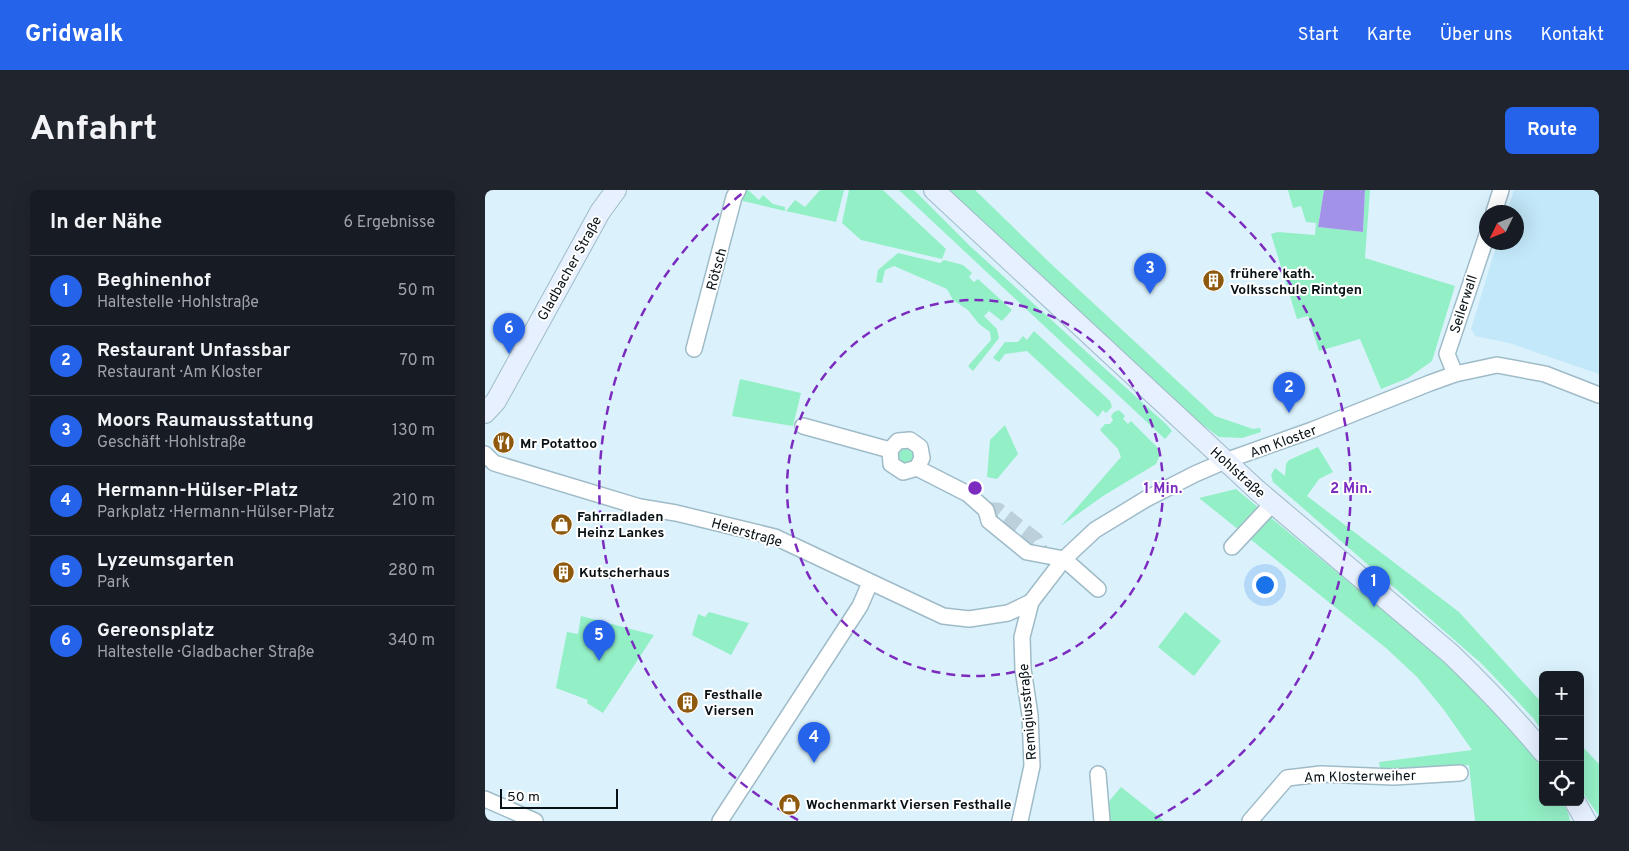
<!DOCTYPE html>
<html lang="de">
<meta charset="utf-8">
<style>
body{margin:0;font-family:Overpass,sans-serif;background:#20242c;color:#f1f3f6}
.controls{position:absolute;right:15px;bottom:15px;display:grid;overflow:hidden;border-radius:8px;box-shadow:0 5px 20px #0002}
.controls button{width:45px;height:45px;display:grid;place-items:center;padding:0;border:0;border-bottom:1px solid #363941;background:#171b24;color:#f1f3f6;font:25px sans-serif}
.compass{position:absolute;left:994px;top:15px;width:45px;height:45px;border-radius:50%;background:#171b24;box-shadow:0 5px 20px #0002;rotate:227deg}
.scale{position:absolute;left:15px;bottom:12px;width:118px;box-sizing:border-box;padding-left:5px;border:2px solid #081216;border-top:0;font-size:14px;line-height:18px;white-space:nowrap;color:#081216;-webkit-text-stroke:4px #fff;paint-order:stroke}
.you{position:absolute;left:779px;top:394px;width:18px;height:18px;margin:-12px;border:4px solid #fff;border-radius:50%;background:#1a73e8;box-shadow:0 0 0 8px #1a73e833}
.badge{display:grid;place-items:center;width:32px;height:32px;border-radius:50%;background:#2563eb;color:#fff;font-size:16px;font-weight:700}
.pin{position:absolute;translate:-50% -41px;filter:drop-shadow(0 1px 2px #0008)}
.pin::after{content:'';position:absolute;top:26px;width:18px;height:15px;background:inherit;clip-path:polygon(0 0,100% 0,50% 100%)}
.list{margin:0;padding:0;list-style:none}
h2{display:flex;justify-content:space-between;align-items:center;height:65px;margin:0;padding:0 20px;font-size:21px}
h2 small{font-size:16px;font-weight:400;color:#9ea1a6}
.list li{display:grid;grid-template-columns:32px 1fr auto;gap:15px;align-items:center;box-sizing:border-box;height:70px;padding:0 20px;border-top:1px solid #363941}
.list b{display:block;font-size:19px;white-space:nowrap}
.list p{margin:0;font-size:16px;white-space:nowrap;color:#9ea1a6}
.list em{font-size:16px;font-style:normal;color:#9ea1a6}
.icon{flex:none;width:28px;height:28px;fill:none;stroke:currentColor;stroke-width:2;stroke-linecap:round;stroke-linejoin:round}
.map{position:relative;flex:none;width:1114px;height:631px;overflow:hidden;border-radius:8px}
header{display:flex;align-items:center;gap:30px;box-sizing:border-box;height:70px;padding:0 25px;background:#2563eb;color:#fff}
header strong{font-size:24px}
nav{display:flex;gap:28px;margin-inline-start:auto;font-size:18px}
.intro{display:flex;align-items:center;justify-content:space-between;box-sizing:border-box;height:120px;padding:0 30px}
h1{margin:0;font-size:35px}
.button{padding:12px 22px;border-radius:8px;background:#2563eb;color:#fff;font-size:18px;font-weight:700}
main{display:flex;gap:30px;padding:0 30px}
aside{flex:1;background:#171b24;border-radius:8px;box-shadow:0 5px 20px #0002}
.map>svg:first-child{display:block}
.built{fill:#c3e8f9}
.green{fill:#93efc5}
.water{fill:#a292e8}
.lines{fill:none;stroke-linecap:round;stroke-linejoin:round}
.street-tunnel{stroke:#bbd0da;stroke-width:15;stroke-dasharray:15 8;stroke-linecap:butt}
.street-casing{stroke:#9fbbc8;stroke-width:18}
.secondary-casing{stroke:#9fbbc8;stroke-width:22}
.street{stroke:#fff;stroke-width:15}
.secondary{stroke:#e6f0ff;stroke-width:20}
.ring{fill:none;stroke:#7b2cbf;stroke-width:2.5;stroke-dasharray:9 6}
.labels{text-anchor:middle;stroke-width:4;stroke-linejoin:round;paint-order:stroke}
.street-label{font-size:14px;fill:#081216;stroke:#fff}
.poi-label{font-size:14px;font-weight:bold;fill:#081216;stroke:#fff;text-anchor:start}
.centre{fill:#7b2cbf;stroke:#fff;stroke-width:2.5}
.ring-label{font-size:15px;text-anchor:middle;font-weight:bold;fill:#7b2cbf;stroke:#fff;stroke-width:4;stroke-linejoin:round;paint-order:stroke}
</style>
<header>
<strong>Gridwalk</strong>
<nav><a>Start</a><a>Karte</a><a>Über uns</a><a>Kontakt</a></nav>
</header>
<div class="intro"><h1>Anfahrt</h1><a class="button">Route</a></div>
<main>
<aside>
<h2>In der Nähe<small>6 Ergebnisse</small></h2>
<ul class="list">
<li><span class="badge">1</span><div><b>Beghinenhof</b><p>Haltestelle · Hohlstraße</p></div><em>50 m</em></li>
<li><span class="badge">2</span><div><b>Restaurant Unfassbar</b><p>Restaurant · Am Kloster</p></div><em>70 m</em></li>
<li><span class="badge">3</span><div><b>Moors Raumausstattung</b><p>Geschäft · Hohlstraße</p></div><em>130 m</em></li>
<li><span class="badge">4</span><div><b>Hermann-Hülser-Platz</b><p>Parkplatz · Hermann-Hülser-Platz</p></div><em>210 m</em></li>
<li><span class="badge">5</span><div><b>Lyzeumsgarten</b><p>Park</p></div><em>280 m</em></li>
<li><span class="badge">6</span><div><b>Gereonsplatz</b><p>Haltestelle · Gladbacher Straße</p></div><em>340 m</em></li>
</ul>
</aside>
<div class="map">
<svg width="1114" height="631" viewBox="0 0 1114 631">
<rect width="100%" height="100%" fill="#dbf2fd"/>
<polygon class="built" points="1029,0 1114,0 1114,184 1024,153 990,146 986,139 1012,53 1032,52 1032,22 1022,22"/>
<g class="green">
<polygon points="263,0 274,10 278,5 288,14 300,17 300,21 258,11 254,7 255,3"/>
<polygon points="335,0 359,0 351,32 301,21 310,10 320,17"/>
<polygon points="364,0 398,0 461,59 457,69 376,50 357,33"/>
<polygon points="414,0 429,0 485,56 682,235 687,241 680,249"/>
<polygon points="463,0 490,0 564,72 730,226 768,239 775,238 776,242 757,248 734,247 710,229 558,90"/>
<polygon points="803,0 839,0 833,37 878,42 880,0 885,0 880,68 970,96 947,171 923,188 896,199 875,149 834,161 823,126 812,129 786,44 793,42 830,45 831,33 821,32 816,16 808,18"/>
<polygon points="413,63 455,73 459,70 478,75 487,83 484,87 489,92 493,89 527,120 517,131 504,121 499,126 512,139 514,148 488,181 483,176 506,150 505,142 494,134 483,120 468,110 462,99 409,76 400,80 397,93 391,92 393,80"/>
<polygon points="549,141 625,211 627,217 621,223 618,220 613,227 542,161 520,164 514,172 508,168 520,152 533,152 538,146 542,150"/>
<polygon points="255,189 316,203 308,236 247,226"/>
<polygon points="634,220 640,226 638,229 643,234 646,231 672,257 675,265 671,274 618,306 576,336 636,267 633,259 615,240 620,234 625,234 628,230 626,226 629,222"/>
<polygon points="520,235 533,264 512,289 502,287 505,250"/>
<polygon points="833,257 848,282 834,289 822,306 974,422 1058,514 1058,542 1048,528 997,474 788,292 786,285 790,278 800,286 801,274 804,270"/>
<circle cx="421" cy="266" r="8"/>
<polygon points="751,299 974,483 1046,560 1058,580 1058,612 1077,612 1083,622 1085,631 990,631 984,575 896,583 894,572 987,560 959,520 932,487 901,458 714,308"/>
<polygon points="224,422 264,433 246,465 207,445 213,424 220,427"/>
<polygon points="700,422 736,451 709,486 673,457"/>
<polygon points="96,426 169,445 118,523 102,513 103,510 71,498 82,442 93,444"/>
<polygon points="1095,554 1114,574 1114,626 1095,599"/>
<polygon points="636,597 679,631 623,631 621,615"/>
</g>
<polygon class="water" points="839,0 880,0 878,42 833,37"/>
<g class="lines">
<polyline class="street-tunnel" points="501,320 513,320 551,350 557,364"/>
<defs>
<g id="street">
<polyline points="1009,22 1016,0"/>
<polyline points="209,159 249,7 253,0"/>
<polyline points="970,184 962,164 1002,45"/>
<polyline points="318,236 405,260"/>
<polyline points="0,264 9,273 155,317 191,323 290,347 458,426 484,429 523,423 546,412"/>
<polyline points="432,278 437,268 435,257 425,250 413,251 405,260 406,274 418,282 432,278 483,304 501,320 504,331 542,362 579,369 613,399"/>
<polyline points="747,357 788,313"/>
<polyline points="613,584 617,631"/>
<polyline points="0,609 50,631"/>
<polyline points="235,631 375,416 385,393"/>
<polyline points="535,631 547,576 545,525 538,479 537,447 546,412 579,369 610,340 661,309 710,284 740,271 827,240 945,193 970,184 1012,175 1060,184 1114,205"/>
<polyline points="765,631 802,588 836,584 909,587 975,583"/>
</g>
<g id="secondary">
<path d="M 449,0 L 772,300 L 966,464 C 998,495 1029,527 1058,562"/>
<polyline points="0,223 11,211 115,22 131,0"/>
<polyline points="1090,612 1101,631"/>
</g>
</defs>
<use href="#street" class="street-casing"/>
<use href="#secondary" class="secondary-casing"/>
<use href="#street" class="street"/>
<use href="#secondary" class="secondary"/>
</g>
<g class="ring">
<circle cx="490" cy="298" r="188"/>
<path d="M313 630A376 376 0 0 1 259 2M721 2A376 376 0 0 1 667 630"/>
</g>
<defs>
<symbol id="building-disc" viewBox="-11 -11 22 22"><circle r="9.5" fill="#8e580d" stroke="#fff"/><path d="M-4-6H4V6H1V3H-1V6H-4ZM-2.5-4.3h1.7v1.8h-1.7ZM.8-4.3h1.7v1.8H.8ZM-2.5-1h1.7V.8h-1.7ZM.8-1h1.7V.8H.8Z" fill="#fff"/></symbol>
<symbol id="restaurant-disc" viewBox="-11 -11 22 22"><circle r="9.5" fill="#8e580d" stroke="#fff"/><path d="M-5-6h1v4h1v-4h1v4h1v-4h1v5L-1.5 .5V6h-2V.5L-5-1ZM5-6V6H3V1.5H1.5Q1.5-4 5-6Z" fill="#fff"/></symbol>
<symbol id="shop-disc" viewBox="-11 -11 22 22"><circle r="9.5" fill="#8e580d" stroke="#fff"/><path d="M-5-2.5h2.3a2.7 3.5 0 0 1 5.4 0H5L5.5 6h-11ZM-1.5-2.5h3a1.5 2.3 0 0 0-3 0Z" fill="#fff"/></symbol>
</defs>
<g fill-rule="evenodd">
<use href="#building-disc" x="716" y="78" width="25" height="25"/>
<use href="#restaurant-disc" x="6" y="240" width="25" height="25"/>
<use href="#shop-disc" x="64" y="322" width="25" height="25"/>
<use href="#building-disc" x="66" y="370" width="25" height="25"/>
<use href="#building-disc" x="190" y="500" width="25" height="25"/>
<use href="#shop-disc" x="292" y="602" width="25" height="25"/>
</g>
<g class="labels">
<g class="street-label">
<text transform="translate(84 78) rotate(-61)" y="5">Gladbacher Straße</text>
<text transform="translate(231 79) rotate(-75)" y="5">Rötsch</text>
<text transform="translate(978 114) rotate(-72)" y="5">Seilerwall</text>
<text transform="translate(798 251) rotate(-20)" y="5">Am Kloster</text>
<text transform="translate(753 282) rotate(42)" y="5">Hohlstraße</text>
<text transform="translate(262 342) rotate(16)" y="5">Heierstraße</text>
<text transform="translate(542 522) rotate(-95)" y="5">Remigiusstraße</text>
<text transform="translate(875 586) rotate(-1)" y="5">Am Klosterweiher</text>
</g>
<g class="poi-label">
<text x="745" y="88">frühere kath.<tspan x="745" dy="16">Volksschule Rintgen</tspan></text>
<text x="35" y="258">Mr Potattoo</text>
<text x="92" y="331">Fahrradladen<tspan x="92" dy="16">Heinz Lankes</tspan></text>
<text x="94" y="387">Kutscherhaus</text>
<text x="219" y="509">Festhalle<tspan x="219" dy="16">Viersen</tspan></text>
<text x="321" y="619">Wochenmarkt Viersen Festhalle</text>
</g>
</g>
<circle cx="490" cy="298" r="8" class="centre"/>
<g class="ring-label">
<text x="678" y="303">1 Min.</text>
<text x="866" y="303">2 Min.</text>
</g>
</svg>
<div class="controls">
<button>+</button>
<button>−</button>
<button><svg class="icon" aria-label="locate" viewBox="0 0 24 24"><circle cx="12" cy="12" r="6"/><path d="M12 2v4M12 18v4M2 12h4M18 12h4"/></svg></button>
</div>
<svg class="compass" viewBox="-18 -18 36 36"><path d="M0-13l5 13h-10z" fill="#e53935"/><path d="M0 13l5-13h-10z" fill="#9ea1a6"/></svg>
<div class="scale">50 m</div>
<div class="you"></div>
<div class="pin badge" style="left:889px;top:417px">1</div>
<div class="pin badge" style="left:804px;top:223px">2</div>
<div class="pin badge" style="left:665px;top:104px">3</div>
<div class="pin badge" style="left:329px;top:573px">4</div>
<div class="pin badge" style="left:114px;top:471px">5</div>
<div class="pin badge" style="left:24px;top:164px">6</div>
</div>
</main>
